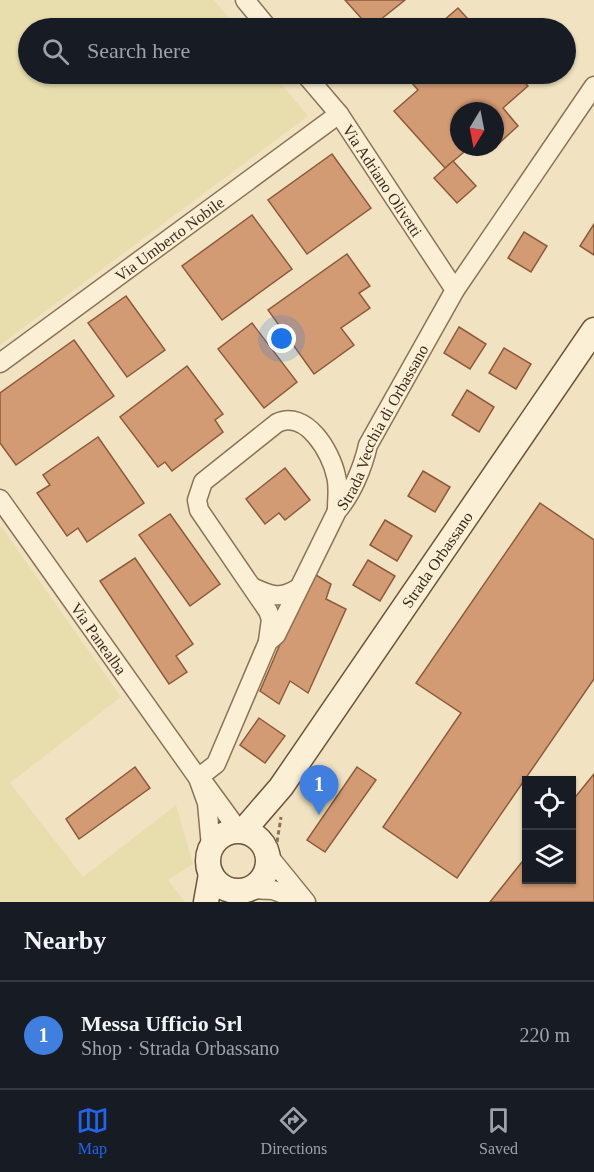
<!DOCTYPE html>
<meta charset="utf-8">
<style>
body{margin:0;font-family:Georgia,serif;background:#242831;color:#f1f3f6}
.controls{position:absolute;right:18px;bottom:18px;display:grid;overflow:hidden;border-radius:0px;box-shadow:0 2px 4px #0004}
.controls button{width:54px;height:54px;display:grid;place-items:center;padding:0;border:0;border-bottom:2px solid #363941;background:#171b24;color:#f1f3f6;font:30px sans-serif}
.compass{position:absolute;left:450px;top:102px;width:54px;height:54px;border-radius:50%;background:#171b24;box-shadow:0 2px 4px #0004;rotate:190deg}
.you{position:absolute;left:282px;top:339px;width:21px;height:21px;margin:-15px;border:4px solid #fff;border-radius:50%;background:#1a73e8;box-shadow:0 0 0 9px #1a73e833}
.badge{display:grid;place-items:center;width:39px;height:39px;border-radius:50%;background:#2563eb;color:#fff;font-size:20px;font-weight:700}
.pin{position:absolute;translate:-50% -50px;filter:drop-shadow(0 2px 3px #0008)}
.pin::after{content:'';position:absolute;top:32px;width:21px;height:18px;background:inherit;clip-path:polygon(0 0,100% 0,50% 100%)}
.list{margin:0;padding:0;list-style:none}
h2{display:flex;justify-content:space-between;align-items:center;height:78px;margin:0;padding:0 24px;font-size:26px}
h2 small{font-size:20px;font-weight:400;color:#9ea1a6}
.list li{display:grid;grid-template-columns:39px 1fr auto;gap:18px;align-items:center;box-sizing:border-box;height:108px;padding:0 24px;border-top:2px solid #363941}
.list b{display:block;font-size:22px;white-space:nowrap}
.list p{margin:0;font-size:20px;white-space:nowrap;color:#9ea1a6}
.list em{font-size:20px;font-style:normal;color:#9ea1a6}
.icon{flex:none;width:33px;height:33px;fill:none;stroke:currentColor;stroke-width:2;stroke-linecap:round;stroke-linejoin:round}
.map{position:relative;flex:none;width:594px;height:902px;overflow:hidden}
.search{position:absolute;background:#171b24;box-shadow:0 2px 4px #0004;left:18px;right:18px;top:18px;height:66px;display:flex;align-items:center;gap:15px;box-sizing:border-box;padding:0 21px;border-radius:33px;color:#9ea1a6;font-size:22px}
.sheet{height:186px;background:#171b24}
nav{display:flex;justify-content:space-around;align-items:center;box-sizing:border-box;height:84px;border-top:2px solid #363941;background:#171b24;font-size:16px;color:#9ea1a6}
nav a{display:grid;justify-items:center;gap:3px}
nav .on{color:#2563eb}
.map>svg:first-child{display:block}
.farmland{fill:#e8dead}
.building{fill:#d39b73;stroke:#8d5b3b;stroke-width:1.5}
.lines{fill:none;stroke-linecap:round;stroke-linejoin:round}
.minor-casing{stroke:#8c7357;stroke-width:21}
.secondary-casing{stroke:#6e543a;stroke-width:27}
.path{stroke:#8c7357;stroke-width:3;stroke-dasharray:4.5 3;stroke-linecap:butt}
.minor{stroke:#fbf0d5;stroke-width:18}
.secondary{stroke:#fbf0d5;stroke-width:24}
.labels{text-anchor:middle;stroke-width:4.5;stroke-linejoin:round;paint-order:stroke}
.street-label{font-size:16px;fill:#3b2b1c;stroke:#f8edd1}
</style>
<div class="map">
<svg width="594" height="902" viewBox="0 0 594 902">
<rect width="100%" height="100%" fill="#f1e3c1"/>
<g class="farmland">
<polygon points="0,0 214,0 237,28 28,28 28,74 273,74 308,116 0,345"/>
<polygon points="0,525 121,697 10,783 83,877 176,805 193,864 168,880 185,902 0,902"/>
</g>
<g class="building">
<polygon points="345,0 405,0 370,28"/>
<polygon points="458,8 476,28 435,28"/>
<polygon points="404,74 516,74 528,86 503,108 518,126 497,145 495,142 495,111 459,111 459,147 470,147 445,168 394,111 418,90"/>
<polygon points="332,154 371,208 307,254 268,200"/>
<polygon points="453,161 476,186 457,203 434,178"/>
<polygon points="252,215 292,269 222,320 182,266"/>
<polygon points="594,224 594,255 580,246"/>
<polygon points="524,232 547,246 531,272 508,258"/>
<polygon points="347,254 370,286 359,293 370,308 341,328 354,345 314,374 268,310"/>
<polygon points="126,296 165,350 127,377 88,323"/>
<polygon points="252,323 297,382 264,408 218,349"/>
<polygon points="459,327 486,344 470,369 444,353"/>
<polygon points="74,340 114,396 16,465 0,443 0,393"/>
<polygon points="504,348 531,364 516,389 489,373"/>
<polygon points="187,366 223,414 215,420 223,432 172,471 165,462 158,467 120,417"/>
<polygon points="467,390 494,407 479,432 452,415"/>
<polygon points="98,437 144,503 87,542 78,528 67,536 37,493 50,485 43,475"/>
<polygon points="285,468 310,500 285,520 279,513 265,524 246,499"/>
<polygon points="423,471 450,487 435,512 408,496"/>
<polygon points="540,503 594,540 594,679 457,878 383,827 461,713 416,683"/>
<polygon points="170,514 220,584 190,606 139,535"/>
<polygon points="385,520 412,536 397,561 370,545"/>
<polygon points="135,558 193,644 176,656 187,672 169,684 100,581"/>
<polygon points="368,560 395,576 380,601 353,585"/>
<polygon points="311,572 331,584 326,599 346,609 308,693 290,681 279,704 260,691"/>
<polygon points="259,718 285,736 265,763 240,745"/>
<polygon points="135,767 150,788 79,839 66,819"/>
<polygon points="357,767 376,780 325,852 307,840"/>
<polygon points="594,774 594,902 490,902 526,857 526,880 572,880 572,801"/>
</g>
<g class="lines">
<defs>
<g id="minor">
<polyline points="245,0 268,28"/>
<path id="s1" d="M 305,74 L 339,114 L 455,290"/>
<path id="s2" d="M 0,363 L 339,114"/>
<path id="s3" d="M 0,499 L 198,778 L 207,803 L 211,847"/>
<path d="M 252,587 C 270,595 279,600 297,589"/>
<path d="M 268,641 L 271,619 L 268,611 L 199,510 L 197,500 L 203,482 L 277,423 C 306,409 331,452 336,476 C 339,487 337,498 337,509"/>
<path id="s4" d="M 198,778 L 216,764 L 268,642 L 276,635 L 337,511 C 352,494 363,467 368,445 L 455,290 L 594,86"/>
<polyline points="204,783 239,831"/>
<polyline points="267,854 306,902"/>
<polyline points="249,889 273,890 302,901"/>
</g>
<g id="secondary">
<path id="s5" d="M 243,831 L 281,787 L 594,330"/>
<circle cx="238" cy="861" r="30"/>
<polyline points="206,902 211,874"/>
</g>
</defs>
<use href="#minor" class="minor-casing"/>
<use href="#secondary" class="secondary-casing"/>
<polyline class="path" points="277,842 281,817"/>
<use href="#minor" class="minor"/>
<use href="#secondary" class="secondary"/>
</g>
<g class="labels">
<g class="street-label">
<text dy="6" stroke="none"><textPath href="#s1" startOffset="132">Via Adriano Olivetti</textPath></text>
<text dy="6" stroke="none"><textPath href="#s2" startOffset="210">Via Umberto Nobile</textPath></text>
<text dy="6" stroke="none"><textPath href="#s4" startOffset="400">Strada Vecchia di Orbassano</textPath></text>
<text dy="6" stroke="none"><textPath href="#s5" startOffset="334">Strada Orbassano</textPath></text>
<text dy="6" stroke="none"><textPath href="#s3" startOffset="171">Via Panealba</textPath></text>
</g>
</g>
</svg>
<div class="controls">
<button><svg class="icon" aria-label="locate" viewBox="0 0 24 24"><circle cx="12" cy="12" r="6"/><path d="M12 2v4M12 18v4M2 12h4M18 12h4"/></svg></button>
<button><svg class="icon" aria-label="layers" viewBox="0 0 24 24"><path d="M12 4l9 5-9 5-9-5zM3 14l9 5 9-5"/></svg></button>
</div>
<svg class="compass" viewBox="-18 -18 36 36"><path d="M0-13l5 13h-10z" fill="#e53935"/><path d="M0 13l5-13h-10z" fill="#9ea1a6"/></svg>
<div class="you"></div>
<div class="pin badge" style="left:319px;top:815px;background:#3f7fe0">1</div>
<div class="search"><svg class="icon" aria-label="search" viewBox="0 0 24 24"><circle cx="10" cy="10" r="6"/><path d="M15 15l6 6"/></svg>Search here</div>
</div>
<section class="sheet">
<h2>Nearby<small></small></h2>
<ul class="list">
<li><span class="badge" style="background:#3f7fe0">1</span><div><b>Messa Ufficio Srl</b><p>Shop · Strada Orbassano</p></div><em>220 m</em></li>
</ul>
</section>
<nav>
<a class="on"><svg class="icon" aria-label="map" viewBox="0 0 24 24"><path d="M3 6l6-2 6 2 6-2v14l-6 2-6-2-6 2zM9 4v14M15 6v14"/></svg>Map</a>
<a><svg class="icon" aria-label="directions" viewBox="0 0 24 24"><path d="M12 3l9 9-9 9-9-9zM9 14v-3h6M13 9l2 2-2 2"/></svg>Directions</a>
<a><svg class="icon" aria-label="saved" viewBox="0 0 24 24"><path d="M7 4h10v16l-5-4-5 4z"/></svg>Saved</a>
</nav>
